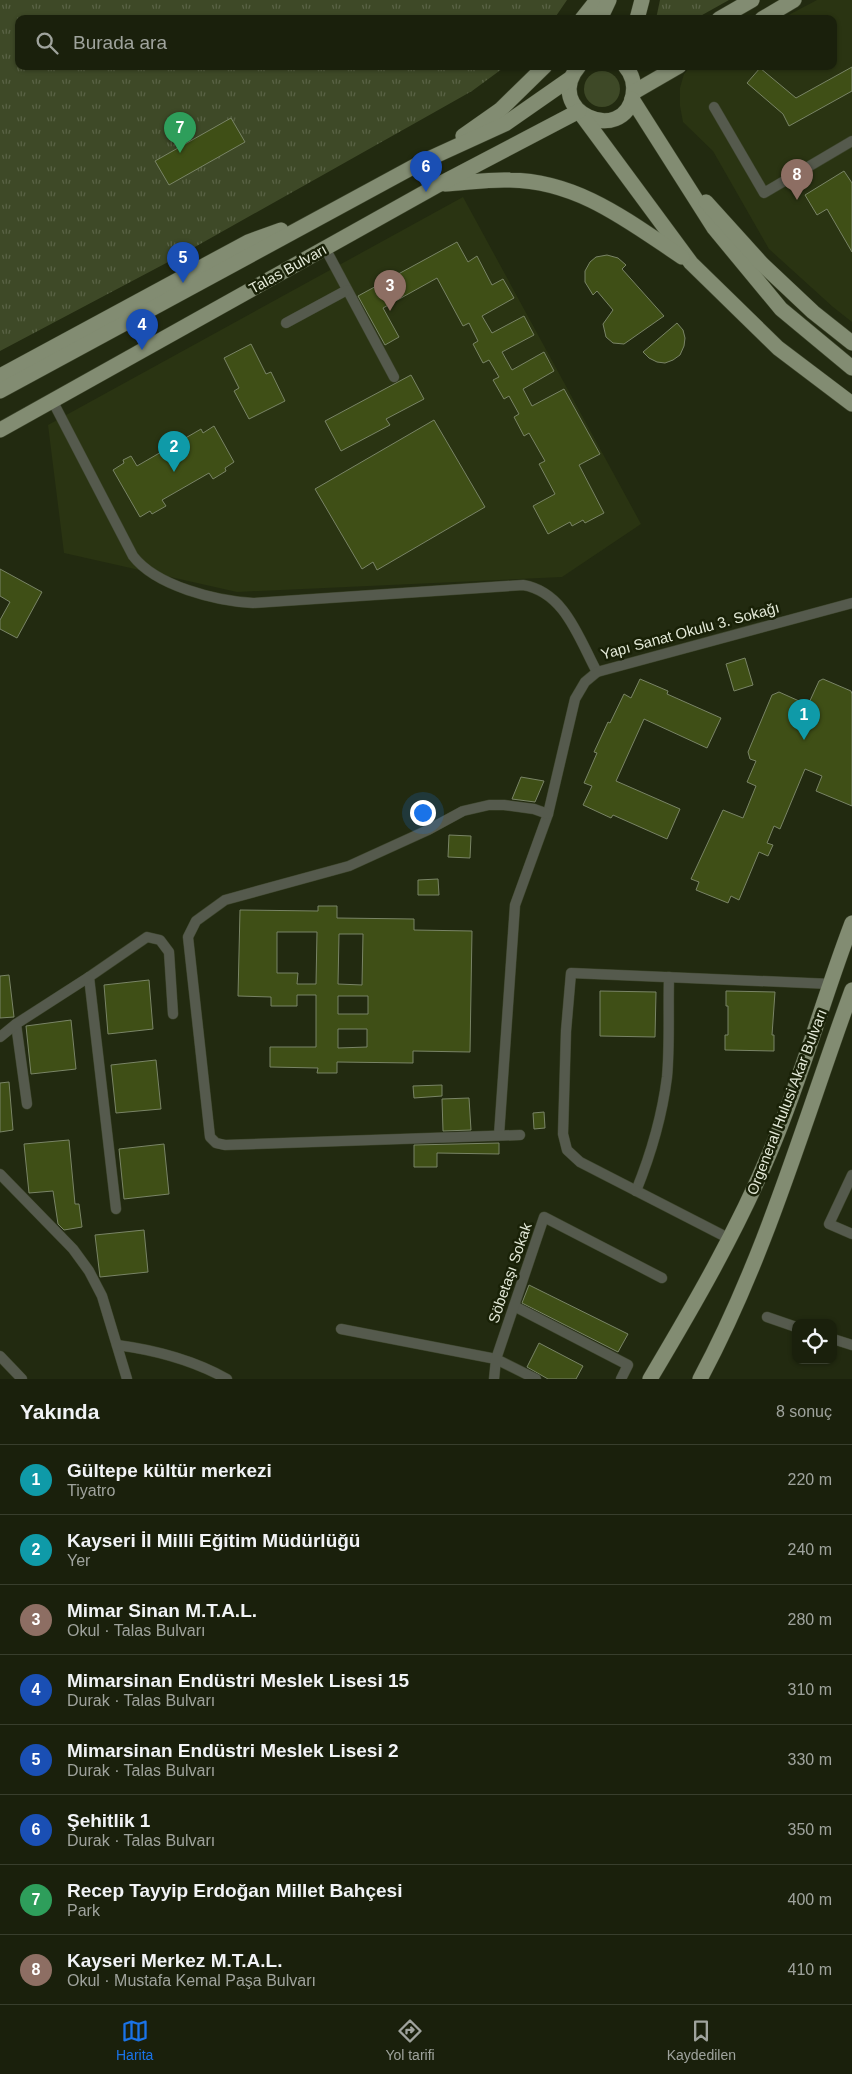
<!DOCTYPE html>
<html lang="tr">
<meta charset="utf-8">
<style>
body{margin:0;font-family:Arial,sans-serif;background:#232815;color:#f1f3f6}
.controls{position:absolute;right:15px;bottom:15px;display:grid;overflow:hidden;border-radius:10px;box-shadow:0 1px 4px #0004}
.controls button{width:45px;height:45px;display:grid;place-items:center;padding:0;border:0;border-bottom:1px solid #383e2d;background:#1a200c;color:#f1f3f6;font:25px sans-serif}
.you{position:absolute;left:422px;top:812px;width:18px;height:18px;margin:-12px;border:4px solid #fff;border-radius:50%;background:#1a73e8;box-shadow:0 0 0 8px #1a73e833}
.badge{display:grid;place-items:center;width:32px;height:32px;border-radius:50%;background:#1a73e8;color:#fff;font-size:16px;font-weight:700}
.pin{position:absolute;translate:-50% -41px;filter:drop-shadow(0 1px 2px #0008)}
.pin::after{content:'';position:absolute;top:26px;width:18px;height:15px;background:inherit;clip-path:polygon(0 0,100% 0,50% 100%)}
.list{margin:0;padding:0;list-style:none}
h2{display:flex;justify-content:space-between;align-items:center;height:65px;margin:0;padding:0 20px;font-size:21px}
h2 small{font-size:16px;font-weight:400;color:#9fa39d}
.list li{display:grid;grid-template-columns:32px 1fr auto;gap:15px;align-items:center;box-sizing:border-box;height:70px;padding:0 20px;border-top:1px solid #383e2d}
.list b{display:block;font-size:19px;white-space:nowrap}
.list p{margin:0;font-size:16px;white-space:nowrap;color:#9fa39d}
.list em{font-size:16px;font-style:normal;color:#9fa39d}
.icon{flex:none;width:28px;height:28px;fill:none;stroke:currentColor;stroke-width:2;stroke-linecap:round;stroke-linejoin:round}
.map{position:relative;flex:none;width:852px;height:1379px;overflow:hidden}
.search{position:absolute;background:#1a200c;box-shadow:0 1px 4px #0004;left:15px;right:15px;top:15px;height:55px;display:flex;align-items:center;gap:12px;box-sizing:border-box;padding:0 18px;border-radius:10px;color:#9fa39d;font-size:19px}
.sheet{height:625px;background:#1a200c}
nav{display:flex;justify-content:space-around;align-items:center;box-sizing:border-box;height:70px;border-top:1px solid #383e2d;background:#1a200c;font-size:14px;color:#9fa39d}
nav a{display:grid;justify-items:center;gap:2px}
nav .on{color:#1a73e8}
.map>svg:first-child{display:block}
.built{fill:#2a3412}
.grass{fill:#3e4927}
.park{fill:url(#park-tufts)}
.building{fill:#3f4f16;stroke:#798466;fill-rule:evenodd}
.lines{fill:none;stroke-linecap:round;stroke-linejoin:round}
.street-casing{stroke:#3d452c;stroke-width:11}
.primary-casing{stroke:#3d452c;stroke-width:16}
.street{stroke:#555a4d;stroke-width:10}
.primary{stroke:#828c72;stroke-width:15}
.labels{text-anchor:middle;stroke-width:5;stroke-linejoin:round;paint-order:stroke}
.street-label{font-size:15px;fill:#e3e9d8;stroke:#192107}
</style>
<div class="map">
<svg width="852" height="1379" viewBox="0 0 852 1379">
<defs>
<pattern id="park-tufts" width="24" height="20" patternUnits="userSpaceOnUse" patternTransform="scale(1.25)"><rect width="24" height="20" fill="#3e4927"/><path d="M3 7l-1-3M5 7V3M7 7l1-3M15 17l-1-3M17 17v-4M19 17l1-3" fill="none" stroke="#5a6346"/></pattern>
</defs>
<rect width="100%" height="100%" fill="#222a10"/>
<g class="built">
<polygon points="817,0 852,0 852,322 833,307 769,249 713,151 683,122 680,106 680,88 684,74 691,66 833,66 833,19 781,19"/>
<polygon points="463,197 641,524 562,577 237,592 64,553 48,425"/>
</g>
<circle class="grass" cx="602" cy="89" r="18"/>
<g class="park">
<polygon points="0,0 567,0 554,19 19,19 19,66 506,66 472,91 433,113 170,261 0,351"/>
<polygon points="660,0 729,0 695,19 656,19"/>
</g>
<g class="building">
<polygon points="852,67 852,91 789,126 783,114 747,83 760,68 796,98"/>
<polygon points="231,118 245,142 169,185 155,161"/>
<polygon points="844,171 852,183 852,252 827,209 817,215 805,195"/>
<polygon points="457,242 468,262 477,256 492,285 503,279 514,298 482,316 492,333 524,316 534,335 502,352 512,370 544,352 554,371 523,389 532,406 564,389 600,454 579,465 604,513 585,523 583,520 572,526 570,522 548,534 533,506 555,494 539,464 545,461 529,433 524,436 514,417 519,414 509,396 504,399 493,380 499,377 489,360 483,363 473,344 478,341 469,323 463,326 437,278 383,308 399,337 385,345 358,296"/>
<polygon points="607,255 618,258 626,265 622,269 664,316 624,344 613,343 606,337 603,324 613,310 597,291 593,295 585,282 585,271 590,262 596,257"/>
<polygon points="677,323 683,330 685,338 684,346 680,355 673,360 665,363 657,362 649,358 643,352"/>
<polygon points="251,344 266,374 271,372 285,401 249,419 234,391 239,388 224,358"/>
<polygon points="411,375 424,399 386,419 390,425 341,451 325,421"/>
<polygon points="434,420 485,507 377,570 373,562 362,569 315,489"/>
<polygon points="214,426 234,462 225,468 226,471 213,479 209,473 162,500 166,506 152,514 150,511 140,517 113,470 124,463 123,460 131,456 137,466 201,429 203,433"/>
<polygon points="0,569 42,592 17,638 0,629 0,620 10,602 0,596"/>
<polygon points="745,658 753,685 734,691 726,664"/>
<polygon points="640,679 668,691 667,694 721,718 707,748 644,719 616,781 680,809 667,839 613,815 611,818 583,805 592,786 584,783 597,753 594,752 608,722 610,723 624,694 631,698"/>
<polygon points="823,679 851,691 852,694 852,806 816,791 822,776 805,769 780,829 774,826 767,843 773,845 768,856 759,852 739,900 731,896 728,903 696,890 699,882 691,879 723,810 743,818 756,786 747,782 756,761 750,759 748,752 772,695 779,692 808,705 819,681"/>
<polygon points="521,777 544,781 535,802 512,799"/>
<polygon points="449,835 471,836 470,858 448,857"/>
<polygon points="438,879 439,895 418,895 418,880"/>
<path d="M 318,906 L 337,906 L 337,918 L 414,919 L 414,930 L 472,931 L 470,1052 L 413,1051 L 413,1063 L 337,1062 L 337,1073 L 317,1073 L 318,1068 L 270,1067 L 270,1047 L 316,1047 L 316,995 L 297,995 L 297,1006 L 271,1006 L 271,997 L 238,996 L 240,910 L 318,911 ZM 277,932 L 317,932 L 316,984 L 297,984 L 298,973 L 277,973 ZM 339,934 L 363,934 L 362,985 L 338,984 ZM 338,996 L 368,996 L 368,1014 L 338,1014 ZM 338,1029 L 367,1029 L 367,1047 L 338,1048 Z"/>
<polygon points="9,975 14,1017 0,1018 0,976"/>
<polygon points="149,980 153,1029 108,1034 104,985"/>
<polygon points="600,991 656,992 655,1037 600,1036"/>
<polygon points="726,991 775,992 772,1035 774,1035 774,1051 725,1050 725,1035 728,1035 728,1006 726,1006"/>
<polygon points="71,1020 76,1069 31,1074 26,1026"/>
<polygon points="156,1060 161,1109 116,1113 111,1065"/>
<polygon points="9,1082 13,1130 0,1132 0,1083"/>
<polygon points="442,1085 442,1096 414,1098 413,1086"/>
<polygon points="469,1098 471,1130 443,1131 442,1099"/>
<polygon points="544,1112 545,1128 534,1129 533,1113"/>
<polygon points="69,1140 75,1204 79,1204 82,1227 64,1230 58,1224 53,1191 29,1193 24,1144"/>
<polygon points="499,1143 499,1154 437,1153 437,1167 414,1167 414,1145"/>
<polygon points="164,1144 169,1194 124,1199 119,1149"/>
<polygon points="144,1230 148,1272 100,1277 95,1235"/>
<polygon points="529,1285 628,1334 618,1352 522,1303"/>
<polygon points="539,1343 583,1366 576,1379 548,1379 527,1367"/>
</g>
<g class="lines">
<defs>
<g id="street">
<polyline points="714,107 764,193 852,141"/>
<polyline points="325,248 394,377"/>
<polyline points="286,323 347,290"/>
<path d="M 52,400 L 133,556 C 156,586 216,601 253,603 L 523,585 C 565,592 579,639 597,672"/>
<polyline points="89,977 116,1209"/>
<polyline points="16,1024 27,1104"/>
<polyline points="0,1037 16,1024 89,977 147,937 160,940 169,952 173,1014"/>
<polyline points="499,1135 515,905 548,814 575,699 585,682 597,672 852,603"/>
<polyline points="520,1135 225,1145 216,1143 210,1137 188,937 196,921 225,900 349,866 428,830 463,811 489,805 504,805 534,809 548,814"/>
<polyline points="0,1174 73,1249 89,1271 102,1296 127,1379"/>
<polyline points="852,1175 829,1224 852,1234"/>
<path d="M 636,1191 C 651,1154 662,1117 667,1077 C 670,1044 668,1010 669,977"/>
<polyline points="730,1239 580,1162 567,1150 563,1134 566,1031 571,973 831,984"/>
<polyline points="514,1306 628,1365 621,1379"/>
<polyline points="767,1317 796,1327"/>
<polyline points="341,1329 496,1359 536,1379"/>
<polyline points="833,1339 852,1345"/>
<path d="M 117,1345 C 155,1350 193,1360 227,1379"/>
<polyline points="0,1356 22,1379"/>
<polyline points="494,1379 496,1359 544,1217 662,1278"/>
</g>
<g id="primary">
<polyline points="582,19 597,0"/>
<polyline points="600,19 609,0"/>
<polyline points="637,19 642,0"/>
<polyline points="719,19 752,0"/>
<polyline points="762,19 794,0"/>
<path d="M 579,66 C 541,111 624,147 633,95 C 635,84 632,74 625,66"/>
<polyline points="634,92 679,66"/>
<polyline points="632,99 714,228 781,309 852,368"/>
<polyline points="581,114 691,263 778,348 852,404"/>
<polyline points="463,136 500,110 545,66"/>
<path d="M 445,184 C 466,183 488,179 510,180 C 578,181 628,221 682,257"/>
<polyline points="706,202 762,264 813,312 852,343"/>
<polyline points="0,376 248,242 281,230"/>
<polyline points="0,391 424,161 505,124 571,78"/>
<polyline points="0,430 438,185 579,111"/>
<path d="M 650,1379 C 694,1305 737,1231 770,1152 C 802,1077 823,999 852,923"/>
<path d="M 700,1379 C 766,1256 804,1121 852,990"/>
</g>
</defs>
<use href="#street" class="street-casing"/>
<use href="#primary" class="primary-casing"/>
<use href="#street" class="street"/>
<use href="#primary" class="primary"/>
</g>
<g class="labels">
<g class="street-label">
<text transform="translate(288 269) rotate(-29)" y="5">Talas Bulvarı</text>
<text transform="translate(690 631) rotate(-15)" y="5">Yapı Sanat Okulu 3. Sokağı</text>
<text transform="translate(787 1102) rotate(-69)" y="5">Orgeneral Hulusi Akar Bulvarı</text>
<text transform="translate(510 1273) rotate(-71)" y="5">Söbetaşı Sokak</text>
</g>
</g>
</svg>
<div class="controls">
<button><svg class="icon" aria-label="locate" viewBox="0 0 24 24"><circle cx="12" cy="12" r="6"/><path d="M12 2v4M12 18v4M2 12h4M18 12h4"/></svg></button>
</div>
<div class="you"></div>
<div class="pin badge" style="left:804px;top:740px;background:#0f9aa8">1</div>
<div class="pin badge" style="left:174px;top:472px;background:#0f9aa8">2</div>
<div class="pin badge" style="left:390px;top:311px;background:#8d6e63">3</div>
<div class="pin badge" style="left:142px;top:350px;background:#1a4fb4">4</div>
<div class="pin badge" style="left:183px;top:283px;background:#1a4fb4">5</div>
<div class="pin badge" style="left:426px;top:192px;background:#1a4fb4">6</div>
<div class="pin badge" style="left:180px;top:153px;background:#2e9e5b">7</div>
<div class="pin badge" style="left:797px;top:200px;background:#8d6e63">8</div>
<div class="search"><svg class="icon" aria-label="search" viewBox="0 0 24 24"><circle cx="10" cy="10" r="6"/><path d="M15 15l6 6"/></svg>Burada ara</div>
</div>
<section class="sheet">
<h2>Yakında<small>8 sonuç</small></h2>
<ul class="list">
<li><span class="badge" style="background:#0f9aa8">1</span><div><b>Gültepe kültür merkezi</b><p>Tiyatro</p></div><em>220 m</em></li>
<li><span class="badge" style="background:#0f9aa8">2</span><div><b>Kayseri İl Milli Eğitim Müdürlüğü</b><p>Yer</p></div><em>240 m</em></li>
<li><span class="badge" style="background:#8d6e63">3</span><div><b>Mimar Sinan M.T.A.L.</b><p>Okul · Talas Bulvarı</p></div><em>280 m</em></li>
<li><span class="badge" style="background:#1a4fb4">4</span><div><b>Mimarsinan Endüstri Meslek Lisesi 15</b><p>Durak · Talas Bulvarı</p></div><em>310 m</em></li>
<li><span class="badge" style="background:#1a4fb4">5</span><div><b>Mimarsinan Endüstri Meslek Lisesi 2</b><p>Durak · Talas Bulvarı</p></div><em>330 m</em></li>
<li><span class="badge" style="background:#1a4fb4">6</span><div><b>Şehitlik 1</b><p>Durak · Talas Bulvarı</p></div><em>350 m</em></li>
<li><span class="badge" style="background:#2e9e5b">7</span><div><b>Recep Tayyip Erdoğan Millet Bahçesi</b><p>Park</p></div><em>400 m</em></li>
<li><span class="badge" style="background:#8d6e63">8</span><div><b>Kayseri Merkez M.T.A.L.</b><p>Okul · Mustafa Kemal Paşa Bulvarı</p></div><em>410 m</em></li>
</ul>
</section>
<nav>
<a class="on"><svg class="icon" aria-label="map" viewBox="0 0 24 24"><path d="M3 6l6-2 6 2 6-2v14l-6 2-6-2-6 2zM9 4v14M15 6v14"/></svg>Harita</a>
<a><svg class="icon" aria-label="directions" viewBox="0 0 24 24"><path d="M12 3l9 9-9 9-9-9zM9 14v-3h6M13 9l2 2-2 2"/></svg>Yol tarifi</a>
<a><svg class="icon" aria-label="saved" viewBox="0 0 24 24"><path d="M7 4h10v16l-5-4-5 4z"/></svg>Kaydedilen</a>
</nav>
